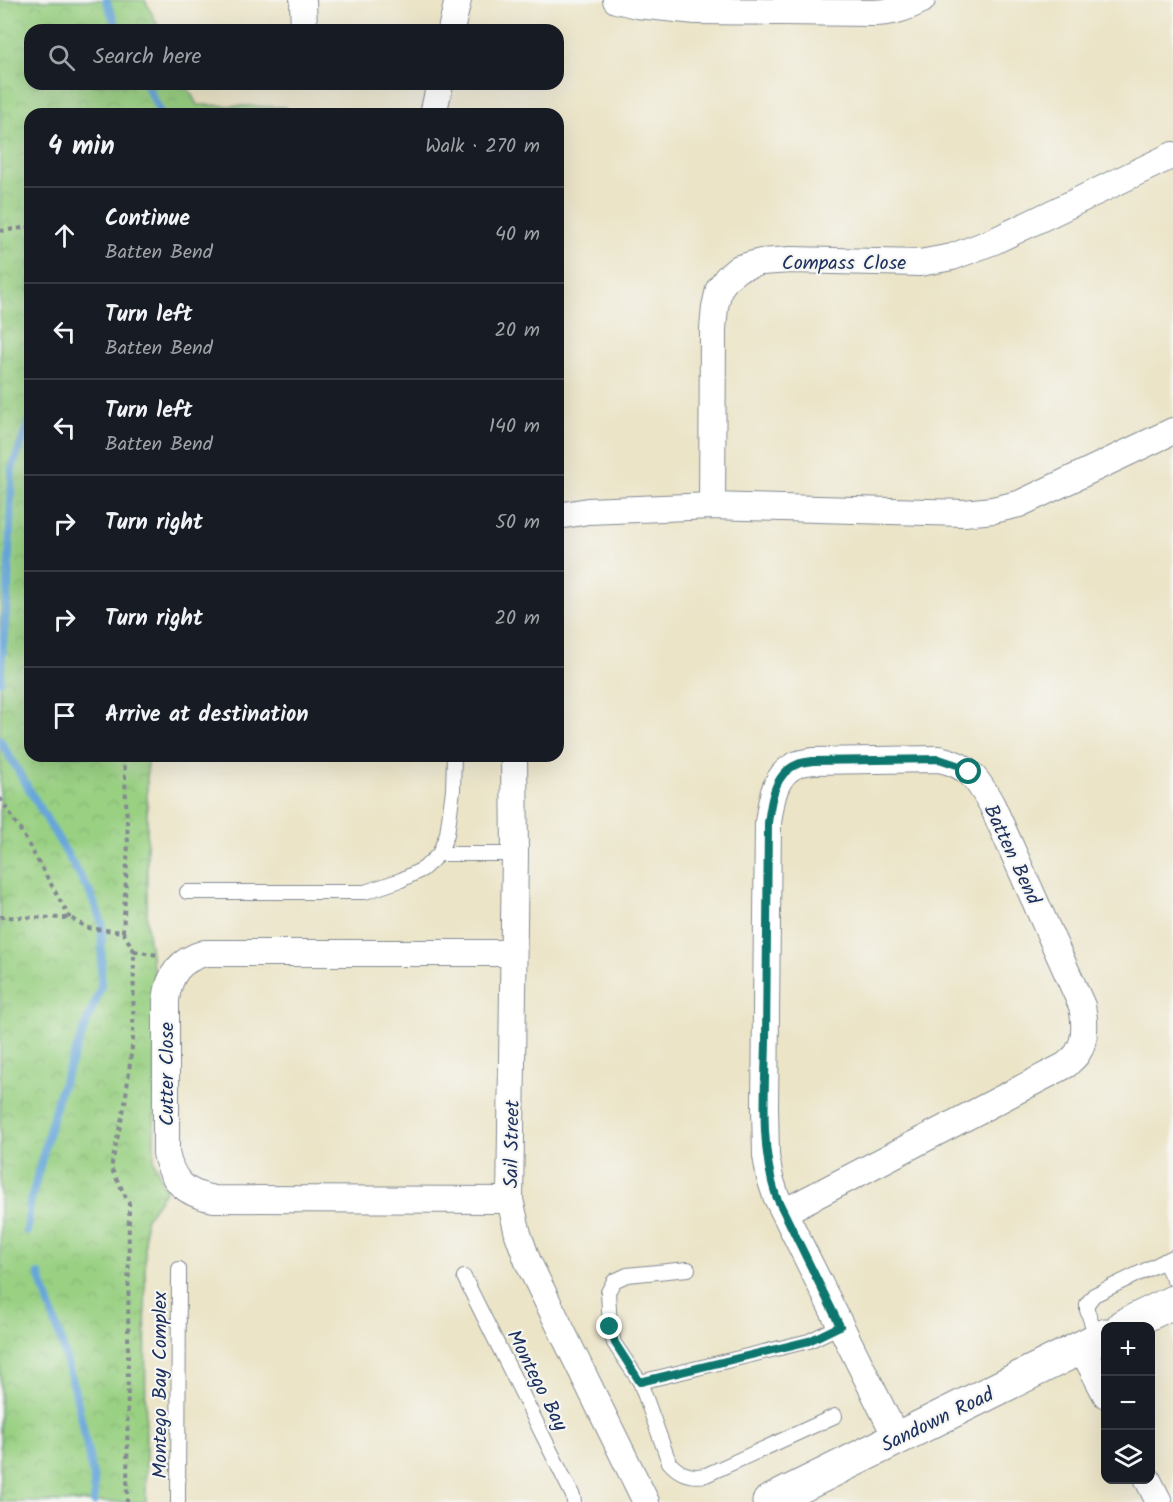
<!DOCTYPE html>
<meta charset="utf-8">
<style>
body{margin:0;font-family:Kalam,sans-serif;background:#20242c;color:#f1f3f6}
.controls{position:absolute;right:18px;bottom:18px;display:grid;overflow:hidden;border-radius:12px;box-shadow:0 6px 24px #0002}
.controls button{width:54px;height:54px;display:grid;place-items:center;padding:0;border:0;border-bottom:2px solid #363941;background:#171b24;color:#f1f3f6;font:30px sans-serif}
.stop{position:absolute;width:18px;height:18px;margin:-14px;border:4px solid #0f766e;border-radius:50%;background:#fff}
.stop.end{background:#0f766e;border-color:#fff;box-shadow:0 2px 6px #0008}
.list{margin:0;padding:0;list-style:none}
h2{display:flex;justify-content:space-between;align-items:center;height:78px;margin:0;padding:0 24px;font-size:26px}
h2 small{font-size:20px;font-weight:400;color:#9ea1a6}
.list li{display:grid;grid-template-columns:39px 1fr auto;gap:18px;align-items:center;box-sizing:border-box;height:96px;padding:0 24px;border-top:2px solid #363941}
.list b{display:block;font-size:22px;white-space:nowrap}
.list p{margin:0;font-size:20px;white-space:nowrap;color:#9ea1a6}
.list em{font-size:20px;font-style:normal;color:#9ea1a6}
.icon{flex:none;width:33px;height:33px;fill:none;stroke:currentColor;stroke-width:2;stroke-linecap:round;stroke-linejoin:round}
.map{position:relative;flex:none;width:1173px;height:1502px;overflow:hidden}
.search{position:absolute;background:#171b24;box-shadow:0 6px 24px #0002;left:24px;top:24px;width:540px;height:66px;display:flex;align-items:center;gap:15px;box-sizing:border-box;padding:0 21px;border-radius:18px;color:#9ea1a6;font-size:22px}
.panel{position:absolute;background:#171b24;box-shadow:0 6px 24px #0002;left:24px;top:108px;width:540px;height:654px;border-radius:18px}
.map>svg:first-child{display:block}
.park{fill:url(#park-crowns);stroke:#5a8070;stroke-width:1.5}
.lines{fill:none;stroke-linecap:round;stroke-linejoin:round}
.stream{stroke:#66a6d9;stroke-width:8}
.service-casing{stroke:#838a92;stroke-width:16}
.minor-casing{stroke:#838a92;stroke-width:28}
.tertiary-casing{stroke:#838a92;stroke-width:35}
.path{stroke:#838a92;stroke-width:4;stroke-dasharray:4.5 4.5;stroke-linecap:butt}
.service{stroke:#fff;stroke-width:14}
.minor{stroke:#fff;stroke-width:26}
.tertiary{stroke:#fff;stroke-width:33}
.route{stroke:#0f766e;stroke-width:8}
.labels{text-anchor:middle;stroke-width:4.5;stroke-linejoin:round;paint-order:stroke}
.street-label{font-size:20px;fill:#1b2f5e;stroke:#f6f6f2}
</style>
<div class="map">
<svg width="1173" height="1502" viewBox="0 0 1173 1502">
<defs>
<pattern id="park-crowns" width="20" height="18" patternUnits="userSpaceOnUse" patternTransform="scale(1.5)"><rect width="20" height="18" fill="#99d082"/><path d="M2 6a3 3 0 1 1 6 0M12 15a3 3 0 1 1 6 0" fill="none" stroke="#83b373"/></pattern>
</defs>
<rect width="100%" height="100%" fill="#f6f6f2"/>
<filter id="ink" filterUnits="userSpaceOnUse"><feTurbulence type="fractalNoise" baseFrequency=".0167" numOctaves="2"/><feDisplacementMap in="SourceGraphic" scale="12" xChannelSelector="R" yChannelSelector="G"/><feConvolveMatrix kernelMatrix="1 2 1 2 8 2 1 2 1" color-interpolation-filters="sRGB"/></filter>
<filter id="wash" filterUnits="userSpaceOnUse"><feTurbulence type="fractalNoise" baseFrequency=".008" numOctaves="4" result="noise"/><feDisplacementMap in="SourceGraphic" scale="24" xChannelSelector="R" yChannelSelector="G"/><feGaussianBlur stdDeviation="1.35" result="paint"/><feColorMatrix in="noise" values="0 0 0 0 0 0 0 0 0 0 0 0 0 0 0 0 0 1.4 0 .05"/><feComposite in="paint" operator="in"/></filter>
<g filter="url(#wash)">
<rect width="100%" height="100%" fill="#ebe4c7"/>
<polygon class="park" points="0,0 145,0 160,30 30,30 30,84 186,84 197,105 286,107 286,114 30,114 30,756 147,756 147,926 156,989 154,1161 166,1190 145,1220 146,1502 0,1502 0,1271 3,1268 0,1265"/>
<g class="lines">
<g class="stream">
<polyline points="106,0 118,30"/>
<polyline points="146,84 161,114"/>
<polyline points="0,681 8,587 12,468 30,420"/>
<polyline points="0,740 90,893 102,923 101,987 59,1093 30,1204 27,1231"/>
<polyline points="39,1274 60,1337 77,1399 94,1481 94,1502"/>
</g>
</g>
</g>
<g filter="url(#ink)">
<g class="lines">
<defs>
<g id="service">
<polyline points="439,854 515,854"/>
<polyline points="187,892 365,892 401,880 423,869 439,854 447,834 453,790 454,756"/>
<polyline points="1164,1261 1173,1279"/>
<path d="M 688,1269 L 627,1275 L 614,1281 L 608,1292 L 610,1327 L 614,1343 L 640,1382 L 669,1462 C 679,1474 690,1478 706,1475 L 835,1416"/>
<polyline points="464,1277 573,1496 574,1502"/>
<polyline points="1097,1339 1087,1310 1087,1304 1094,1295 1173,1257"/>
<polyline points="640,1382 809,1341 840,1326"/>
<polyline points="178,1502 179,1269"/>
</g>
<g id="minor">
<polyline points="303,0 304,30"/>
<path d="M 616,0 L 637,5 L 696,11 L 873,13 C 892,13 906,8 922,0"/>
<polyline points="451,30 458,0"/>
<polyline points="433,114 440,84"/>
<polyline points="712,506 713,329 715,307 719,289 727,278 739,268 761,262 791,260 920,263 952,257 994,241 1173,155"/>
<polyline points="558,516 588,511 712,506 964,513 993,510 1019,504 1173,431"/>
<polyline points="514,756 515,854 510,1200 518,1234 528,1262 646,1502"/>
<path d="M 510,1200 L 214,1199 C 186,1194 172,1182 166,1153 L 166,1000 C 169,974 180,960 205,953 L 513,953"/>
<path d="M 784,1212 L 1066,1065 C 1069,1062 1074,1058 1077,1054 C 1086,1041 1085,1021 1082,1006 L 992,805 C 978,780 969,765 939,759 L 813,761 C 808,762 802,762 798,764 C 774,773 771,801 768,823 L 765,1106 L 766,1156 L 770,1178 L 776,1196 L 784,1212 L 897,1439"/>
<polyline points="1081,1347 1106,1395"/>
<polyline points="1148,1480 1159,1502"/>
</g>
<g id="tertiary">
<polyline points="1123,1326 1173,1302"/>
<polyline points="769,1502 1106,1335"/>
</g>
</defs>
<use href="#service" class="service-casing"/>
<use href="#minor" class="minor-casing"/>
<use href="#tertiary" class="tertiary-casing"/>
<g class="path">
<polyline points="0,231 30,227"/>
<polyline points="0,798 21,831 70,918"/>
<polyline points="0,917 71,918 87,928 123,932 134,951 133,1039 125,1103 111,1168 129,1203 127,1502"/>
<polyline points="123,932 128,844 124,756"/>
<polyline points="134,951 158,955"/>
</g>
<use href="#service" class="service"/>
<use href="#minor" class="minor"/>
<use href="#tertiary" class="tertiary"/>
</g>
</g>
<g class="lines" filter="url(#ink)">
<path class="route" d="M 610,1327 L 615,1343 L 640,1382 L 809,1341 L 840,1326 L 776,1196 C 760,1147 765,1093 766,1042 C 766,969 767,896 768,823 C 771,801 774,773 798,764 C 802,762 808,762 813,761 L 939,759 L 960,766 L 969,772"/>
</g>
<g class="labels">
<g class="street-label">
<text x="844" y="269">Compass Close</text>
<text transform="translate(1013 854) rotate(65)" y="7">Batten Bend</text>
<text transform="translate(166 1074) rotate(-90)" y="7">Cutter Close</text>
<text transform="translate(511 1144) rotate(-89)" y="7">Sail Street</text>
<text transform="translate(538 1380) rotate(63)" y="7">Montego Bay</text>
<text transform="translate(159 1385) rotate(-90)" y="7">Montego Bay Complex</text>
<text transform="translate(937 1419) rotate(-26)" y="7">Sandown Road</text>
</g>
</g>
</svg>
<div class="controls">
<button>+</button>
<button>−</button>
<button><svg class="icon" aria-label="layers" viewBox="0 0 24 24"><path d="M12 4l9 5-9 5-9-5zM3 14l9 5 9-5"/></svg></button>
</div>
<div class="stop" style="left:969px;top:772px"></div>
<div class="stop end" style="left:610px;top:1327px"></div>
<div class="search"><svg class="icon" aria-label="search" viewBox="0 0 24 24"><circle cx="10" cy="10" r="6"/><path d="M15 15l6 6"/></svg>Search here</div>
<section class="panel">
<h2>4 min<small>Walk · 270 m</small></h2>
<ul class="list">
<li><svg class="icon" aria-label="ahead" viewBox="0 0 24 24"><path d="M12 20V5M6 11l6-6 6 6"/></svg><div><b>Continue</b><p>Batten Bend</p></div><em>40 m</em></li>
<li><svg class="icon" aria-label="left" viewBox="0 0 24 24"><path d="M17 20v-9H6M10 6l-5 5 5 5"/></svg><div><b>Turn left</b><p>Batten Bend</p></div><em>20 m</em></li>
<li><svg class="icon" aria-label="left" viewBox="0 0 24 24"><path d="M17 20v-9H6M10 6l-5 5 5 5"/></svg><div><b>Turn left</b><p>Batten Bend</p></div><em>140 m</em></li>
<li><svg class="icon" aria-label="right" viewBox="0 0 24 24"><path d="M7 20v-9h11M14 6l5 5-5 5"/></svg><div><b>Turn right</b></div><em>50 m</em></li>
<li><svg class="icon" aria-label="right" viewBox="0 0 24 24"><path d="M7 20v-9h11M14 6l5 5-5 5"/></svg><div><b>Turn right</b></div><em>20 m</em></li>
<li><svg class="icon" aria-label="arrive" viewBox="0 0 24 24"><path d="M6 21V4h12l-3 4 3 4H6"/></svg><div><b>Arrive at destination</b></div></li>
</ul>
</section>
</div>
